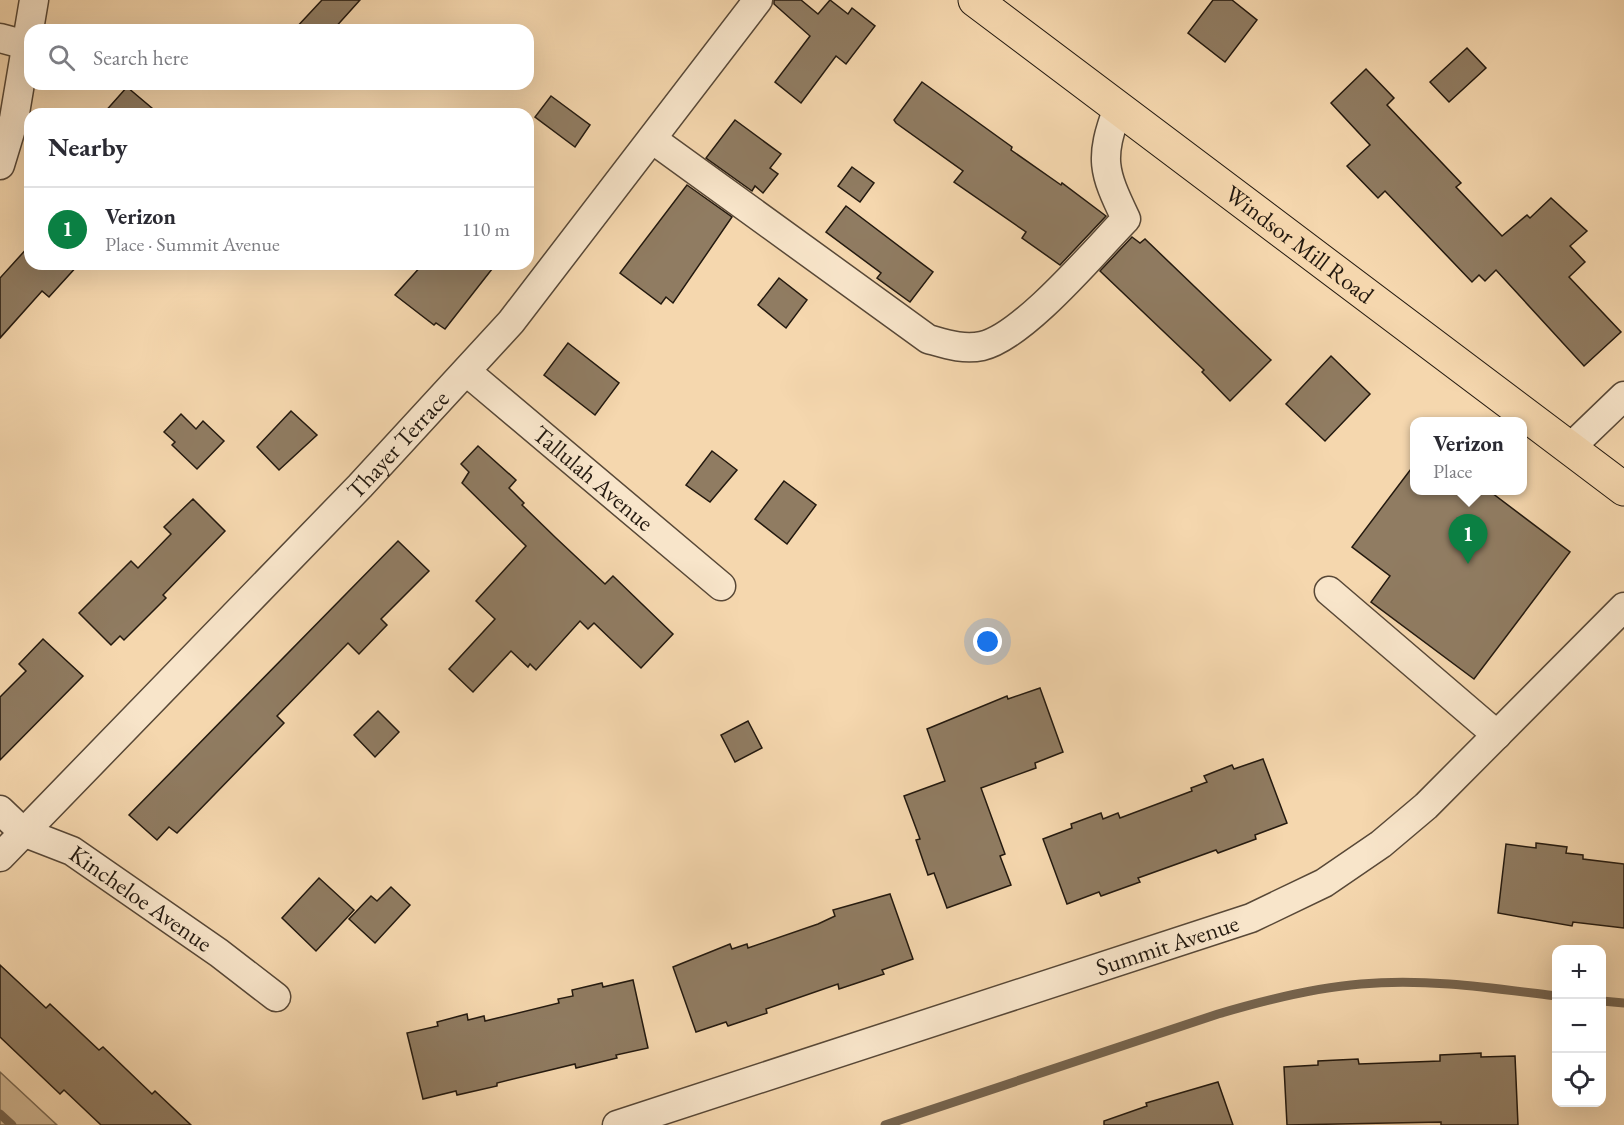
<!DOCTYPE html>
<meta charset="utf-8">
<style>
body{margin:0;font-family:"EB Garamond",serif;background:#f2f2f3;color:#2b2b33}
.controls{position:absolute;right:18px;bottom:18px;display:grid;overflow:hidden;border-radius:12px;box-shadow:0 6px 24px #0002}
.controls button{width:54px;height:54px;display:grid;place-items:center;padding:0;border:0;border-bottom:2px solid #e1e1e2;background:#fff;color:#2b2b33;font:30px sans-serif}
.you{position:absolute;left:988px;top:642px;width:21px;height:21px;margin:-15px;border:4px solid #fff;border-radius:50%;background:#1a73e8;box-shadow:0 0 0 9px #1a73e833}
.badge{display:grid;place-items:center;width:39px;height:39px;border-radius:50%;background:#0b8043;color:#fff;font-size:20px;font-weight:700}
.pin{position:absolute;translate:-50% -50px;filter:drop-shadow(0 2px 3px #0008)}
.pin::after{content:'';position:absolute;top:32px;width:21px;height:18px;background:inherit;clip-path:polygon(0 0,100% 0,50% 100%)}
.popup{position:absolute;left:1410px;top:417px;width:117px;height:78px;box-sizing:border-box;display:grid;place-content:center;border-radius:12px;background:#fff;filter:drop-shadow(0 2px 4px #0005);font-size:20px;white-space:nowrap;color:#7c7c81}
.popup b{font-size:22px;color:#2b2b33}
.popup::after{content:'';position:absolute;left:50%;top:100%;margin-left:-12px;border:12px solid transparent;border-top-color:#fff}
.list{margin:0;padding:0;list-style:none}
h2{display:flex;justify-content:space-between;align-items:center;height:78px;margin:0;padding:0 24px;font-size:26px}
h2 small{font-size:20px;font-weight:400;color:#7c7c81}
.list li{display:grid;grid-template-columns:39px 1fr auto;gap:18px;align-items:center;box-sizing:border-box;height:84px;padding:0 24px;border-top:2px solid #e1e1e2}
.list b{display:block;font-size:22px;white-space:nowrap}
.list p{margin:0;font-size:20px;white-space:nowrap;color:#7c7c81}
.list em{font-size:20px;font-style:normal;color:#7c7c81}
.icon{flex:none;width:33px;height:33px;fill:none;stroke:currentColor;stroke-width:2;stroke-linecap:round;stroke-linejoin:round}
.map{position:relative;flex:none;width:1624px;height:1125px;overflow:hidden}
.search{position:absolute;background:#fff;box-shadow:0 6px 24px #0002;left:24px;top:24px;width:510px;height:66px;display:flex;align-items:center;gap:15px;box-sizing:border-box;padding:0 21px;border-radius:18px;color:#7c7c81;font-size:22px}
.panel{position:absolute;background:#fff;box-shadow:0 6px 24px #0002;left:24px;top:108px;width:510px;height:162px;border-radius:18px}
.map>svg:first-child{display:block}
.green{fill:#d1b793;stroke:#7a6851;stroke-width:1.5}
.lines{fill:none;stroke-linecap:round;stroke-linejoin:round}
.stream{stroke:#76644e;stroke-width:9}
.building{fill:#907c62;stroke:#23190f;stroke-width:1.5}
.minor-casing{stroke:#584837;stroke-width:31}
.major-casing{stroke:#23190f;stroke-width:35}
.minor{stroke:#f8e5ca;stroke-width:28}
.major{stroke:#f5d7ae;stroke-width:33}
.labels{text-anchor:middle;stroke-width:5;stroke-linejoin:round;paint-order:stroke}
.street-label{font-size:24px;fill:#23190f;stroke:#f8e5ca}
</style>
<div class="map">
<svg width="1624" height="1125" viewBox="0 0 1624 1125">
<rect width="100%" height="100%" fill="#f5d7ae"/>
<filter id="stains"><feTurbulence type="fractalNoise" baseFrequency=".00333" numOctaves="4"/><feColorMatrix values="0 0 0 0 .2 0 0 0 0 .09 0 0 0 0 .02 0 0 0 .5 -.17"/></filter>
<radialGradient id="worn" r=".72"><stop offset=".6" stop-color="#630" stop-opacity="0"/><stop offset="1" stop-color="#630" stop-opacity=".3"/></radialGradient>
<polygon class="green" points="0,1072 57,1125 0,1125"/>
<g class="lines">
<g class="stream">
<polyline points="1602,1001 1624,1003"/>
<polyline points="0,1114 12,1125"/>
<path d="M 885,1125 L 1218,1014 C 1265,1000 1312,988 1361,984 C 1426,978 1492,988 1556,996"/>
</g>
</g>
<g class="building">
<polygon points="322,0 360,0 333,30 294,30"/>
<polygon points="774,0 801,0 818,14 830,0 848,14 852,8 875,26 846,64 836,56 801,103 775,82 810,36 774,4"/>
<polygon points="1213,0 1232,0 1257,20 1225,62 1188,33"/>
<polygon points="1467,48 1486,68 1449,102 1430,82"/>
<polygon points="1366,69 1394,98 1387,105 1461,183 1456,187 1502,236 1527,215 1530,218 1551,198 1587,231 1570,246 1585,262 1569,277 1621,332 1584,366 1496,270 1485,281 1479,275 1472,282 1385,191 1378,198 1347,166 1370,145 1331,103"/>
<polygon points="922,82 1012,147 1011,150 1061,185 1062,183 1106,216 1060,265 1022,238 1026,232 954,182 963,171 896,123 894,120"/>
<polygon points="127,87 159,114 103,114"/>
<polygon points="551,96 590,125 575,147 535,117"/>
<polygon points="735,120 781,154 770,168 778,174 763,193 755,186 752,191 706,158"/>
<polygon points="852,167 874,183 860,202 838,186"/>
<polygon points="687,185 732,217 673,303 666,297 661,304 620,273"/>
<polygon points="846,206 933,272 910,302 877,278 881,273 826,232"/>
<polygon points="1132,237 1140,243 1145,239 1271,360 1230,401 1202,372 1204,370 1100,271"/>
<polygon points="30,245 30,264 79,264 49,297 42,291 0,338 0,278"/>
<polygon points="423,264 496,264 445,329 436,323 434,325 395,295"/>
<polygon points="779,278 807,300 786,328 758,305"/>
<polygon points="568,343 619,383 595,415 544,375"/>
<polygon points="1331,356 1370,394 1325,441 1286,404"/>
<polygon points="291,411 317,435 279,470 257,447"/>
<polygon points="181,414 196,429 203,421 224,441 197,469 172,445 175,442 164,432"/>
<polygon points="478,446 516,480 509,488 524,503 522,505 556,538 605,584 613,576 673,634 641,668 594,623 588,629 580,621 536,670 530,664 528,667 511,651 473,692 449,669 495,619 476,601 526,546 462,483 469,472 461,464"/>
<polygon points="712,451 737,470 710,502 686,485"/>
<polygon points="1414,465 1414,490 1488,490 1570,552 1474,679 1371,602 1390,576 1352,547"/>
<polygon points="784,481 816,505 787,544 755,519"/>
<polygon points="193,499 225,531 163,595 166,598 124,640 120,636 111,645 79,613 131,561 138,568 171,534 164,527"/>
<polygon points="398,541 429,571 381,619 387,625 359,654 348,643 277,716 284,723 177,833 169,827 157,840 129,815"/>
<polygon points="43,639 83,676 0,760 0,697 26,671 19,664"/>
<polygon points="1040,688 1063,752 1035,763 1036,768 981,788 1005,854 1000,856 1011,885 947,908 934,873 928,875 916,840 920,839 904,796 945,781 927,729 1007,696 1008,699"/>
<polygon points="378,711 399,732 375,757 354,735"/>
<polygon points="748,721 762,748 735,762 721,735"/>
<polygon points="1263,759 1287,823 1255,835 1256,839 1218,853 1216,850 1138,878 1140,882 1101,896 1099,892 1067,904 1043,839 1072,828 1071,824 1101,813 1103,819 1118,813 1120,818 1192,791 1191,788 1207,782 1204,776 1232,765 1234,769"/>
<polygon points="1536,843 1567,847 1566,853 1583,855 1583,859 1624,864 1624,928 1573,922 1572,926 1498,913 1506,844 1536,848"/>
<polygon points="319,878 354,910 316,951 282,918"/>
<polygon points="391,887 410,905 375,943 349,919 371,896 377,901"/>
<polygon points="890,894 913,959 882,970 884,974 839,989 838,984 766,1009 767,1013 728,1026 726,1022 696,1032 673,967 730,944 732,949 747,944 748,948 818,924 835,916 833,910"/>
<polygon points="0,965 46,1008 50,1004 99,1050 103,1047 152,1094 155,1091 191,1125 101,1125 64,1090 60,1094 0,1037"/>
<polygon points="633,980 648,1048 616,1055 617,1058 576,1068 575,1064 497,1083 497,1086 457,1095 456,1091 423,1099 407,1033 438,1026 437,1022 467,1014 468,1020 484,1016 485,1021 559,1003 558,999 573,996 572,990 602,983 603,987"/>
<polygon points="1481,1053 1481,1057 1515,1056 1518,1125 1441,1125 1441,1122 1287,1125 1284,1067 1318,1065 1318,1061 1358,1059 1359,1064 1440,1061 1440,1055"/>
<polygon points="1218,1082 1233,1125 1104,1125 1104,1121 1147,1106 1146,1103"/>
</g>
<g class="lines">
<defs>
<g id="minor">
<polyline points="0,38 26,45"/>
<path d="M 652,139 L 928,339 C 946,344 963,350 982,346 C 1023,337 1095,251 1126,219 C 1103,171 1099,159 1118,108"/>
<polyline points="0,165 14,119 34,0"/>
<path id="s1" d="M 467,372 L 721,586"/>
<polyline points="1570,448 1624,396"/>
<polyline points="1329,591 1497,735"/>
<path id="s2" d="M 0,810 L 23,832 L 72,851 L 219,953 L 276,997"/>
<path id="s3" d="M 0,857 L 360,486 L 511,322 L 758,0"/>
<path id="s4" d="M 617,1125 L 1251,918 L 1324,883 L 1381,844 L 1426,806 L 1624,607"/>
</g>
<g id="major">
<path id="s5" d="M 975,0 L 1624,489"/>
</g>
</defs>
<use href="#minor" class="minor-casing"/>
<use href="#major" class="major-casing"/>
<use href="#minor" class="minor"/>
<use href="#major" class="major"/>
</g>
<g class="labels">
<g class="street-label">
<text dy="8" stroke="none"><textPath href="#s5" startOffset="406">Windsor Mill Road</textPath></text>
<text dy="8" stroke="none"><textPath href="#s3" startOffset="573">Thayer Terrace</textPath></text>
<text dy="8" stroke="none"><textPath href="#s1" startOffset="165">Tallulah Avenue</textPath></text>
<text dy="8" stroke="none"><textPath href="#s2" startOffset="168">Kincheloe Avenue</textPath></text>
<text dy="8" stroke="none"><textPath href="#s4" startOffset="579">Summit Avenue</textPath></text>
</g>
</g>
<rect width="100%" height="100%" filter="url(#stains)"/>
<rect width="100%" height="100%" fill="url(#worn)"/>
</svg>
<div class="controls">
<button>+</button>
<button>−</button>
<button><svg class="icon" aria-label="locate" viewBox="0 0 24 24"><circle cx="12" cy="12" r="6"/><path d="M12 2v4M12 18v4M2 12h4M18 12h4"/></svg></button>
</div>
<div class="you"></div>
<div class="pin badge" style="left:1468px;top:564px">1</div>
<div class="popup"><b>Verizon</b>Place</div>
<div class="search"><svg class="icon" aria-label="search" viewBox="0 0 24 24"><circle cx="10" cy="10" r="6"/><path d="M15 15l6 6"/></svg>Search here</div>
<section class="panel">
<h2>Nearby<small></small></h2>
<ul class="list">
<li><span class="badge">1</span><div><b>Verizon</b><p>Place · Summit Avenue</p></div><em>110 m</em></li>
</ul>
</section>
</div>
